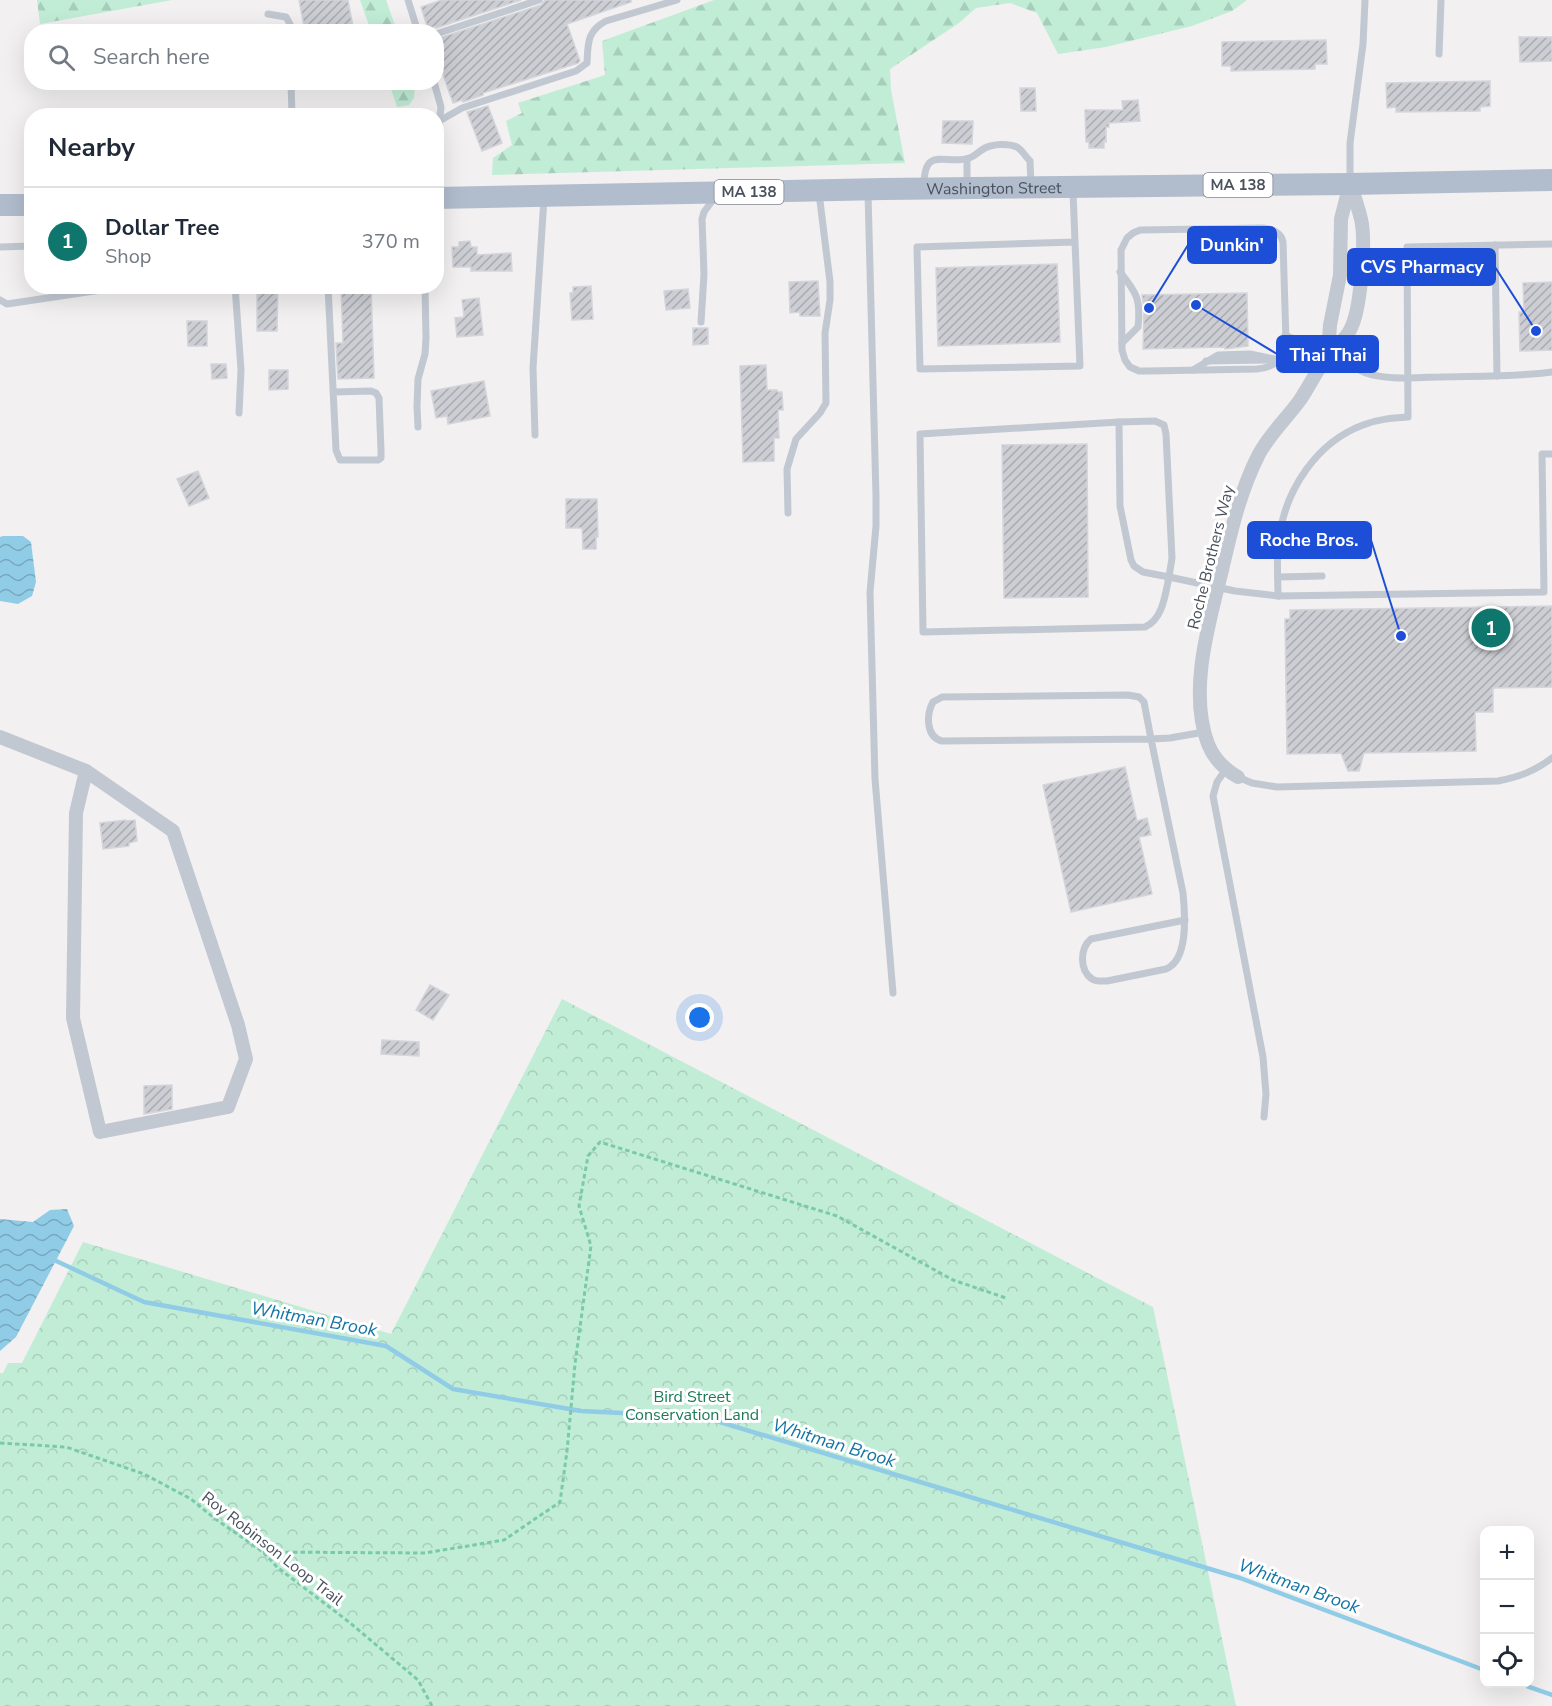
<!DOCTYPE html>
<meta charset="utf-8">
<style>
body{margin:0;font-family:"Nunito Sans",sans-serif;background:#f2f2f3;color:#1f2937}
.controls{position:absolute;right:18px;bottom:18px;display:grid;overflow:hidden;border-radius:12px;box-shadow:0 6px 24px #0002}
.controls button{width:54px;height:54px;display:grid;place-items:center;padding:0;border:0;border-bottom:2px solid #e0e1e3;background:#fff;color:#1f2937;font:30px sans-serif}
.you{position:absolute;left:700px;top:1018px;width:21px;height:21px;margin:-15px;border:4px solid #fff;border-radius:50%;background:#1a73e8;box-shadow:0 0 0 9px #1a73e833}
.badge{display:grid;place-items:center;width:39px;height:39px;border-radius:50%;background:#0f766e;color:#fff;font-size:20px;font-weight:700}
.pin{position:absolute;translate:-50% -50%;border:3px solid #fff;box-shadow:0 2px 6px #0006}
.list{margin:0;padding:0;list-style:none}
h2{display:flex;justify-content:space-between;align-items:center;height:78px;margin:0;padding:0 24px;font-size:26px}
h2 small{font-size:20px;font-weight:400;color:#747a83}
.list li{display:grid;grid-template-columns:39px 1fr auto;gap:18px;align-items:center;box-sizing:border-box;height:108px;padding:0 24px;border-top:2px solid #e0e1e3}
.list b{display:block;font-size:22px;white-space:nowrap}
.list p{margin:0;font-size:20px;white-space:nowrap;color:#747a83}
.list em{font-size:20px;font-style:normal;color:#747a83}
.icon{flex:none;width:33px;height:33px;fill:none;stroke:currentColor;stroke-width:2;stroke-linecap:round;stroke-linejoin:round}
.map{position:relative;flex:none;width:1552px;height:1706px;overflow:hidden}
.search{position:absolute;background:#fff;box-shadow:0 6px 24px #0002;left:24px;top:24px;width:420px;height:66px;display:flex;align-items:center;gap:15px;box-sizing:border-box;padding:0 21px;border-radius:24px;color:#747a83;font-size:22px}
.panel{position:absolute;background:#fff;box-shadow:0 6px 24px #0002;left:24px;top:108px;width:420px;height:186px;border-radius:24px}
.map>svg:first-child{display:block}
.forest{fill:url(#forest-firs)}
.park{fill:url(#park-crowns)}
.water{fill:url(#water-waves)}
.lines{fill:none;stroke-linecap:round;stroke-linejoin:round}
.stream{stroke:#91cce7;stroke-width:4.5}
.building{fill:url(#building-hatch);stroke:#d4d5db;stroke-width:1.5}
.path{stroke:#7bc9ab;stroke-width:3;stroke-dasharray:4.5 3;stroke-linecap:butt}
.service{stroke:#c1c8d1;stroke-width:7}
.minor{stroke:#c1c8d1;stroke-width:14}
.primary{stroke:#b1bccd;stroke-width:22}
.labels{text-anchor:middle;stroke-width:6;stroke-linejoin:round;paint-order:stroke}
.shield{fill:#fff;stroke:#80858d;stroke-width:1.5}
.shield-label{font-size:15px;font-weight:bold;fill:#49515c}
.street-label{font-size:16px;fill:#49515c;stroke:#fff}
.park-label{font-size:16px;fill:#1c7a56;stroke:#fff}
.water-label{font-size:18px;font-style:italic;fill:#1475a4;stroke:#fff}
.leader{fill:none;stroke:#1d4ed8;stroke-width:2}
.callout-dot{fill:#1d4ed8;stroke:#fff;stroke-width:2}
.callout{fill:#1d4ed8;stroke:#1d4ed8;stroke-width:2}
.callout-label{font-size:18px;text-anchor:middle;font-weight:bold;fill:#fff}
</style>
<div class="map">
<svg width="1552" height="1706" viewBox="0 0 1552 1706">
<defs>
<pattern id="forest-firs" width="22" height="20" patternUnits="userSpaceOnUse" patternTransform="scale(1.5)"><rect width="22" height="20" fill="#c1edd7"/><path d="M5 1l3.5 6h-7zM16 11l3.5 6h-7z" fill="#a7cdbb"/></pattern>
<pattern id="park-crowns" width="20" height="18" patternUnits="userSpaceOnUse" patternTransform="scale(1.5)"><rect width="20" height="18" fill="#c1edd7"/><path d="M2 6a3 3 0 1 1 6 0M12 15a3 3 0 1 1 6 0" fill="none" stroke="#a7cdbb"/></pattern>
<pattern id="water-waves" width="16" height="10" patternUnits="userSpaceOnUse" patternTransform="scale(1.5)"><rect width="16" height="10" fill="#91cce7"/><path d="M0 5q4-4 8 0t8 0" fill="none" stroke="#78a8be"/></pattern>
<pattern id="building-hatch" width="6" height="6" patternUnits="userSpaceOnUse" patternTransform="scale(1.5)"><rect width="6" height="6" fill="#cdced4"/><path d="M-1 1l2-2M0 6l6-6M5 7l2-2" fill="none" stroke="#a8aaaf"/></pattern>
</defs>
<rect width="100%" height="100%" fill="#f2f0f0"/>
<g class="forest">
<polygon points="37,0 172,0 40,24"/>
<polygon points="360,0 386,0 397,31 371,31"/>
<polygon points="714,0 1247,0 1232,11 1192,26 1106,47 1058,54 1037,13 1010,3 976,8 959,23 890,69 891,90 905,163 492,175 493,158 512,145 506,121 522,113 518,103 605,75 602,41"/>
<polygon points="389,83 415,83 414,98 409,105 397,107"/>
</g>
<polygon class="park" points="562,999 1153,1307 1236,1706 0,1706 0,1373 3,1373 8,1363 22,1363 83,1242 391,1334"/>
<g class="water">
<polygon points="3,536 23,536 31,542 36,582 32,596 18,604 0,601 0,537"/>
<polygon points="67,1209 74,1226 16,1337 0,1351 0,1219 33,1222 50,1210"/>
</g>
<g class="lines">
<g class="stream">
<polyline points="52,1259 144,1302 386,1346 453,1389 581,1411 703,1417 1240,1578 1484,1670"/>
<polyline points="1521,1684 1552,1695"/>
</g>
</g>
<g class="building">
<polygon points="299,0 348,0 354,32 305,32"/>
<polygon points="442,0 521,0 436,28 436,26 428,29 421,7"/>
<polygon points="545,0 631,0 631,2 567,24 580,61 578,63 483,93 483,95 463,102 462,100 453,103 436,55 436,39 541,5"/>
<polygon points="1519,37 1552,37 1552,61 1520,62"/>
<polygon points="1326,40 1327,64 1315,64 1315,69 1231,71 1231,66 1222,66 1222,42"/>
<polygon points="1490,81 1490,106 1480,107 1480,111 1396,112 1396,107 1387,108 1386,83"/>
<polygon points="1020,88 1035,88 1036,111 1021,111"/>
<polygon points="1138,100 1140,121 1109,123 1109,127 1106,127 1106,142 1104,141 1104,148 1089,148 1089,142 1086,142 1085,110 1123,110 1122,101"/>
<polygon points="488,106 502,143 482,151 467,112"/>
<polygon points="943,121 973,121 972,144 942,143"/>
<polygon points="470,241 471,247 477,247 477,255 511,253 512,271 471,271 471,267 453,267 452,247 459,247 459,242"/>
<polygon points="1057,264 1060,342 938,346 936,268"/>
<polygon points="818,281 820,316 800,316 800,312 790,313 789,282"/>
<polygon points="1552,282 1552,350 1520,351 1519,312 1524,312 1523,283"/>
<polygon points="257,286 278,286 277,331 257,331"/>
<polygon points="341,286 371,286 374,378 338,379 336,343 343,343"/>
<polygon points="591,286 593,319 572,320 570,293 573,293 573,287"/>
<polygon points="688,289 690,308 666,310 664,291"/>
<polygon points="1247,293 1248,346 1225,349 1225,347 1143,349 1144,310 1142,295"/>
<polygon points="479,298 483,335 457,337 455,318 464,317 462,300"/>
<polygon points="187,321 207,321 207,346 188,346"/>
<polygon points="693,328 708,328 708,344 693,345"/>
<polygon points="211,364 226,364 227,378 212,379"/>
<polygon points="766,365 767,390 777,390 778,392 782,392 783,410 778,410 779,438 774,438 774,461 743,462 740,366"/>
<polygon points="269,370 288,370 288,389 269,390"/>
<polygon points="484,381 490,416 448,424 447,416 436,418 431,391"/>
<polygon points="1087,444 1088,597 1004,598 1002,445"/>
<polygon points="198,471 209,498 189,506 177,479"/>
<polygon points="566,499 597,499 598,537 596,537 596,549 583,549 582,528 566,528"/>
<polygon points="1552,606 1552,687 1493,688 1493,712 1475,712 1476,751 1364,753 1359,771 1348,771 1341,753 1287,754 1285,619 1290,619 1290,610"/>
<polygon points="1125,767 1137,821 1147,818 1151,835 1139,837 1152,894 1071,912 1043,785"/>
<polygon points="126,820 126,821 135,820 137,841 129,843 129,846 103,849 100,823"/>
<polygon points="430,985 449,995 433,1020 416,1010"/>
<polygon points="382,1040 419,1042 419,1056 381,1054"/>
<polygon points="172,1085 172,1109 144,1114 144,1086"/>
</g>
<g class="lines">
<g class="path">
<polyline points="0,1443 66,1447 144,1474 191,1499 214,1518 263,1552 277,1567 349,1622 418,1680 432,1706"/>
<polyline points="263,1552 425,1553 504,1540 560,1502 567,1451 575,1364 591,1246 579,1206 588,1156 600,1142 837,1216 953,1280 1006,1298"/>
</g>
<g class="service">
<polyline points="408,0 418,32"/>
<polyline points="268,14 286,17 290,24 290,32"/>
<polyline points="436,34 539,0"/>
<polyline points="1439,54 1441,0"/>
<polyline points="291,82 292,116"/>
<polyline points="434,82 441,107 436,153"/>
<path d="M 441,120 L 462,108 L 576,71 L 587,63 C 588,43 587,31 606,21 L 677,0"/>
<polyline points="967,159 967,186"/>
<polyline points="1350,180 1350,143 1363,44 1365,0"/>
<path d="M 924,186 C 924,144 946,166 969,158 C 975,156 979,151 985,148 C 993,144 1008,143 1017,147 C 1022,150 1026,157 1030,161 L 1031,185"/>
<polyline points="1073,192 1080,366 920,369 917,247 1075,242"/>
<polyline points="868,193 876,496 876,526 870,592 875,779 893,993"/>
<path d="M 1263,228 C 1272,229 1281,232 1283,242 L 1286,342 C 1284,360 1275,367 1257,369 L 1148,371 L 1139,371 L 1130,367 L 1125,360 L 1122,350 L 1121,250 L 1127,238 L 1133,233 L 1140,230 Z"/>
<path d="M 1552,244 L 1407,247 L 1408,417 C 1393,418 1378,419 1363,425 C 1317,442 1286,489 1279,537 C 1276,556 1278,577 1278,596 L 1544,592 L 1542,454 L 1552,454"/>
<polyline points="1495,245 1497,376"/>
<polyline points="0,247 32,246"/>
<path d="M 1120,272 C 1137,293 1141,300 1138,327 L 1122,343"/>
<polyline points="235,286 241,370 239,413"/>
<polyline points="328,286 336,450 340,460 378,460 381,458 381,450 379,398 376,393 371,391 333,392"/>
<polyline points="0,300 7,304 101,290 104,286"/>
<polyline points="701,322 704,274 702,219 704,212 715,197"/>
<path d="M 1285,335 L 1366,373 C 1389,381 1417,377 1440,377 C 1478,376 1515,377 1552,372"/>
<polyline points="1206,361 1267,360"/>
<polyline points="1193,370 1218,355 1250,354 1279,360"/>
<polygon points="1155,421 1164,425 1166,434 1172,558 1169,577 1143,572 1134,566 1131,560 1120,506 1119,422"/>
<path d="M 1119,422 L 920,434 L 923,632 L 1145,627 C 1163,619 1165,595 1169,577 L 1235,591 L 1278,596"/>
<polyline points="418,427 417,407 418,379 425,354 426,338 425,286"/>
<polyline points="535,435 533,368 544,198"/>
<polyline points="788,513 787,469 796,439 820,413 826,403 825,333 830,300 830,282 819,193"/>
<polyline points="1278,577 1322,576"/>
<polyline points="1226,769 1217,782 1213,796 1263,1057 1266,1094 1264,1117"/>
<path d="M 1238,777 L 1252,783 L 1277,787 L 1498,781 C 1519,777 1535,771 1552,758"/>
<path d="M 1185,920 L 1091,939 C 1080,948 1079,970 1092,979 C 1096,982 1102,981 1107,981 L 1166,969 C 1189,960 1185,913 1183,893 L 1151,739 L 942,741 C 926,737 926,715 933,702 L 942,697 L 1128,695 L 1139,697 L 1144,702 L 1151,739 L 1170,738 L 1204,732"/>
</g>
<g class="minor">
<polyline points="1328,355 1330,325 1340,275 1341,219 1350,184"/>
<polyline points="0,737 86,771"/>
<polygon points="86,771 173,831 238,1025 246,1059 228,1107 100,1132 73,1018 76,813"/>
<path d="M 1238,777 C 1224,769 1214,759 1208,744 C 1188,691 1209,623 1222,570 C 1231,531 1240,491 1259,454 C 1270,434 1287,418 1300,400 C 1310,385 1318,368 1329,354 C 1336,346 1346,339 1350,330 C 1361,311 1366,240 1361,219 C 1358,207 1354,195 1350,184"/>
</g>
<g class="primary">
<path id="s1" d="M 436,198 L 884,189 L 1350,184 L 1552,180"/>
<polyline points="0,205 32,205"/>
</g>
</g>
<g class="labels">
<g class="shield">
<rect x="1203.5" y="173" width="69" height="24" rx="4.5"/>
<rect x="714.5" y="180" width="69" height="24" rx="4.5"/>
</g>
<g class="shield-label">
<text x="1238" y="190">MA 138</text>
<text x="749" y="197">MA 138</text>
</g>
<g class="street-label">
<text dy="6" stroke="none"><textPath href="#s1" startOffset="558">Washington Street</textPath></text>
<text transform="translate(1210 557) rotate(-76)" y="6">Roche Brothers Way</text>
<text transform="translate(273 1548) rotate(38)" y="6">Roy Robinson Loop Trail</text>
</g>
<g class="park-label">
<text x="692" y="1402">Bird Street<tspan x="692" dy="18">Conservation Land</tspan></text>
</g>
<g class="water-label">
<text transform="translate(314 1319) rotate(10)" y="6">Whitman Brook</text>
<text transform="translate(834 1443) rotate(17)" y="6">Whitman Brook</text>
<text transform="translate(1299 1586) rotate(20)" y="6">Whitman Brook</text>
</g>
</g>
<path class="leader" d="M1149 308L1188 245M1536 331L1495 267M1196 305L1277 354M1401 636L1371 540"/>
<g class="callout-dot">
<circle cx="1149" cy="308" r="6"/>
<circle cx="1536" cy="331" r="6"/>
<circle cx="1196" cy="305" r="6"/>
<circle cx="1401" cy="636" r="6"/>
</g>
<g class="callout">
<rect x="1188" y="227" width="88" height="36" rx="6"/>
<rect x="1348" y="249" width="147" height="36" rx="6"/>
<rect x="1277" y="336" width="101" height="36" rx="6"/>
<rect x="1248" y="522" width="123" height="36" rx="6"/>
</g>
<g class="callout-label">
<text x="1232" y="251">Dunkin'</text>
<text x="1422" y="273">CVS Pharmacy</text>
<text x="1328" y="361">Thai Thai</text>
<text x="1309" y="546">Roche Bros.</text>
</g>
</svg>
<div class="controls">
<button>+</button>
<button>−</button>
<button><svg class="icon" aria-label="locate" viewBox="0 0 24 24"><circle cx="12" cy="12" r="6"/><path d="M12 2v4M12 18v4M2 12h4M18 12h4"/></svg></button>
</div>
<div class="you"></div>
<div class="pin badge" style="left:1491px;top:628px">1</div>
<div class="search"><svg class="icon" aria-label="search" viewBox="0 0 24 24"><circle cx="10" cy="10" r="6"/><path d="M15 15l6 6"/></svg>Search here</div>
<section class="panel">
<h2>Nearby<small></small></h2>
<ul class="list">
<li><span class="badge">1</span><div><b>Dollar Tree</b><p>Shop</p></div><em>370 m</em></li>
</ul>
</section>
</div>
